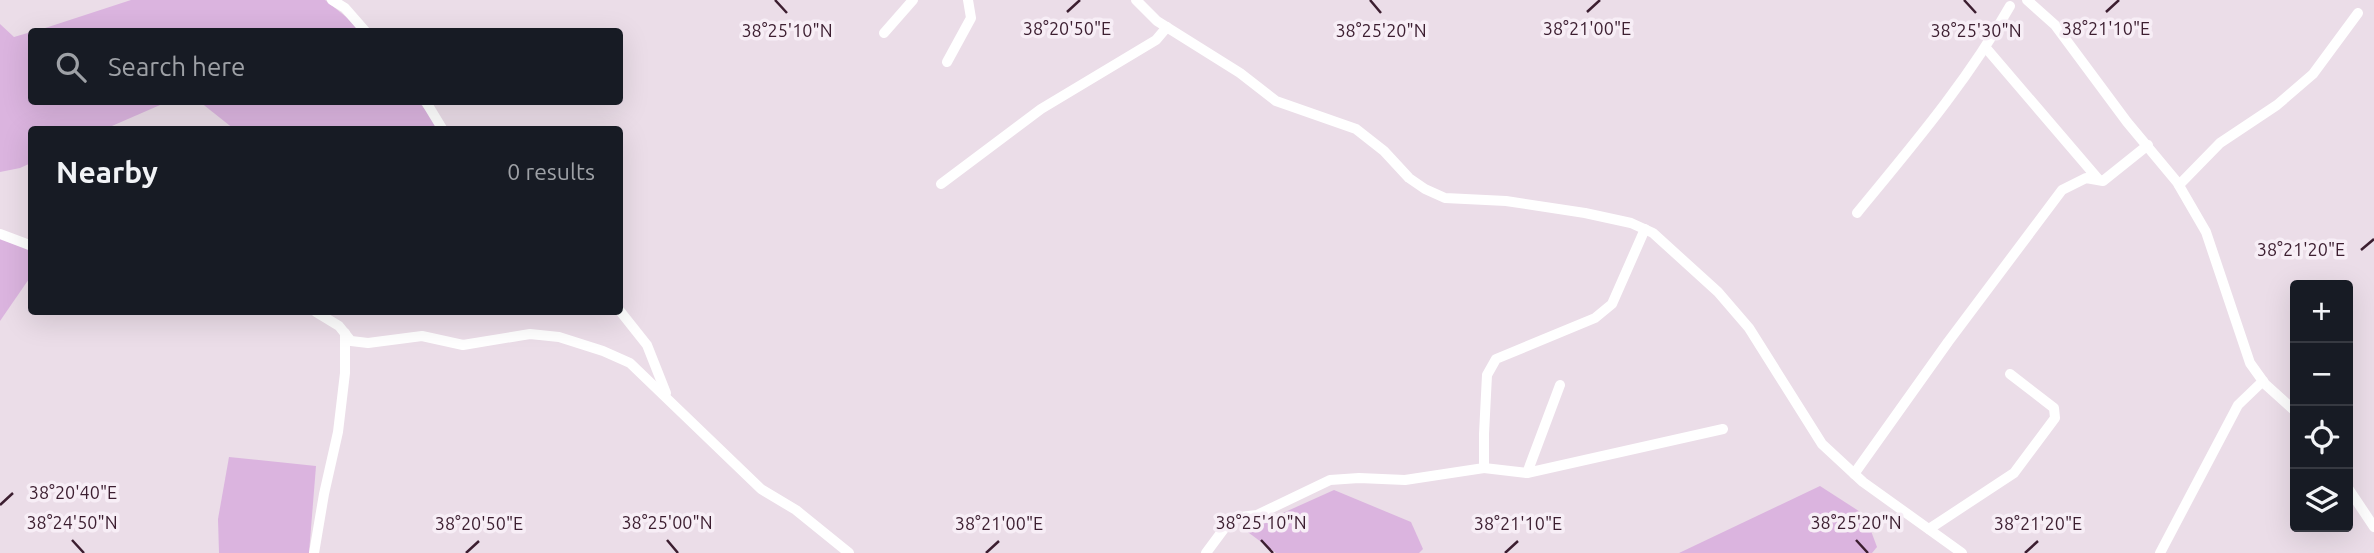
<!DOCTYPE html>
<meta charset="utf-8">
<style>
body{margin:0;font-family:Ubuntu,sans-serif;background:#242831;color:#f1f3f6}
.controls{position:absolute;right:21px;bottom:21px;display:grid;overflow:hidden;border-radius:7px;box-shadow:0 7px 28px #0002}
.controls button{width:63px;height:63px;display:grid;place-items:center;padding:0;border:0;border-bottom:2px solid #363941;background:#171b24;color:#f1f3f6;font:35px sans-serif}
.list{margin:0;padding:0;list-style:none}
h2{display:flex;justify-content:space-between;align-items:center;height:91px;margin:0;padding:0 28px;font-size:30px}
h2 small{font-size:23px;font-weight:400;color:#9ea1a6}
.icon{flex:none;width:38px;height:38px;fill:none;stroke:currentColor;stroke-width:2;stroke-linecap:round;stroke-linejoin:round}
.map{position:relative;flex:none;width:2374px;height:553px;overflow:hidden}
.search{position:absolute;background:#171b24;box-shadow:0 7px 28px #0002;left:28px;top:28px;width:595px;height:77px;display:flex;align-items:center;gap:18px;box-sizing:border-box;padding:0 24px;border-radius:7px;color:#9ea1a6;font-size:26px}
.panel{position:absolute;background:#171b24;box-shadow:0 7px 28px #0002;left:28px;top:126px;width:595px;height:189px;border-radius:7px}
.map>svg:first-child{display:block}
.green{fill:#dbb4df}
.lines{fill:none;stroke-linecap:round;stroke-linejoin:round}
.minor{stroke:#fff;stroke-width:10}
.ticks{fill:none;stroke:#3c1e30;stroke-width:2.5}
.ticks-label{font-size:18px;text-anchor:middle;fill:#3c1e30;stroke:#f7eef6;stroke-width:7;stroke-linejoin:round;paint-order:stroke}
</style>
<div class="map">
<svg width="2374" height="553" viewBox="0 0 2374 553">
<rect width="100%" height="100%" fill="#ebdde8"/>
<g class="green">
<polygon points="131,0 325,0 365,32 33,32"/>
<polygon points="0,24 14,37 31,32 32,102 167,102 105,129 32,130 31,163 20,168 0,172"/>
<polygon points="200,102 419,102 441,129 234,129"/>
<polygon points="0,237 32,247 31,276 0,321"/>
<polygon points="229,457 316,466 309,553 219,553 218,519"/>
<polygon points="1820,486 1865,515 1877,547 1872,553 1679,553"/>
<polygon points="1334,490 1411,522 1423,549 1419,553 1276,553 1245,530"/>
</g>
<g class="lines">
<g class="minor">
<polyline points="332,0 345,8 366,32"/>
<polyline points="1136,0 1157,21 1240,73 1276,101 1356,129 1384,151 1409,178 1425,189 1445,198 1506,201 1585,213 1631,223 1653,233 1718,292 1749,328 1822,444 1863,482 1962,553"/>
<polyline points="2027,0 2055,25 2127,122 2177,182 2206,232 2250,363 2265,384 2295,411"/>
<polyline points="884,33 913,0"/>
<polyline points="1986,48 2099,180"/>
<polyline points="947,62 971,18 968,0"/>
<polyline points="426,102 443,130"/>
<polyline points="941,184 1041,109 1156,40 1167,27"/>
<polyline points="2179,185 2220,143 2277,105 2313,74 2358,13"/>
<path d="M 1857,213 C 1912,146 1967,82 2010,6"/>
<polyline points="0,234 32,246"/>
<polyline points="620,311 647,345 666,393"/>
<polyline points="316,312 339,326 351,341 368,343 422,336 463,345 530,334 559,337 603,351 630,363 761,489 796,510 849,553"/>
<polyline points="1484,468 1527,473 1723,429"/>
<polyline points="1527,473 1560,385"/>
<polyline points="1854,474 1948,342 2062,190 2086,178 2103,181 2148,145"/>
<polyline points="2348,488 2374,527"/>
<polyline points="1929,529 2014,473 2055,418 2054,408 2010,374"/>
<polyline points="314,553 324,494 338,432 345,373 345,333"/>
<polyline points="1206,553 1232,518 1257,515 1330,480 1359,478 1405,480 1484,468 1484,434 1487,375 1496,359 1595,318 1612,304 1645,229"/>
<polyline points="2160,553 2238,405 2263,381"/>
</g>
</g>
<path class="ticks" d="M 775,0 L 787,13M 1370,0 L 1381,13M 1964,0 L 1976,13M 1067,12 L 1080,0M 1587,12 L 1600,0M 2106,12 L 2119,0M 2361,250 L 2374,239M 0,505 L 13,493M 72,540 L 84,553M 667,540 L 678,553M 1261,540 L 1273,553M 1856,540 L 1868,553M 466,553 L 479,541M 986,553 L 999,541M 1505,553 L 1518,541M 2025,553 L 2038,541"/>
<g class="ticks-label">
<text x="1067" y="35">38°20'50"E</text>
<text x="1587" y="35">38°21'00"E</text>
<text x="2106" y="35">38°21'10"E</text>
<text x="787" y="37">38°25'10"N</text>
<text x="1381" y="37">38°25'20"N</text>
<text x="1976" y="37">38°25'30"N</text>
<text x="2301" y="256">38°21'20"E</text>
<text x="73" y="499">38°20'40"E</text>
<text x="72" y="529">38°24'50"N</text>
<text x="667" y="529">38°25'00"N</text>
<text x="1261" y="529">38°25'10"N</text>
<text x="1856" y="529">38°25'20"N</text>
<text x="479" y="530">38°20'50"E</text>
<text x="999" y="530">38°21'00"E</text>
<text x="1518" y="530">38°21'10"E</text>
<text x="2038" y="530">38°21'20"E</text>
</g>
</svg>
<div class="controls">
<button>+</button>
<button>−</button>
<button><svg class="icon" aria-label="locate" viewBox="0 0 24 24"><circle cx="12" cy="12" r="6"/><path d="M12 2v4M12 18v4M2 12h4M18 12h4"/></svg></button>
<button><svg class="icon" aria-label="layers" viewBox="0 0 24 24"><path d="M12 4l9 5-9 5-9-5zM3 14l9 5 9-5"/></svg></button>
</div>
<div class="search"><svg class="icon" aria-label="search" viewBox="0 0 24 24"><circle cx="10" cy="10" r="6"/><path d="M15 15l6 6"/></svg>Search here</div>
<section class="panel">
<h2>Nearby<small>0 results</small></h2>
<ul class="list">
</ul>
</section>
</div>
